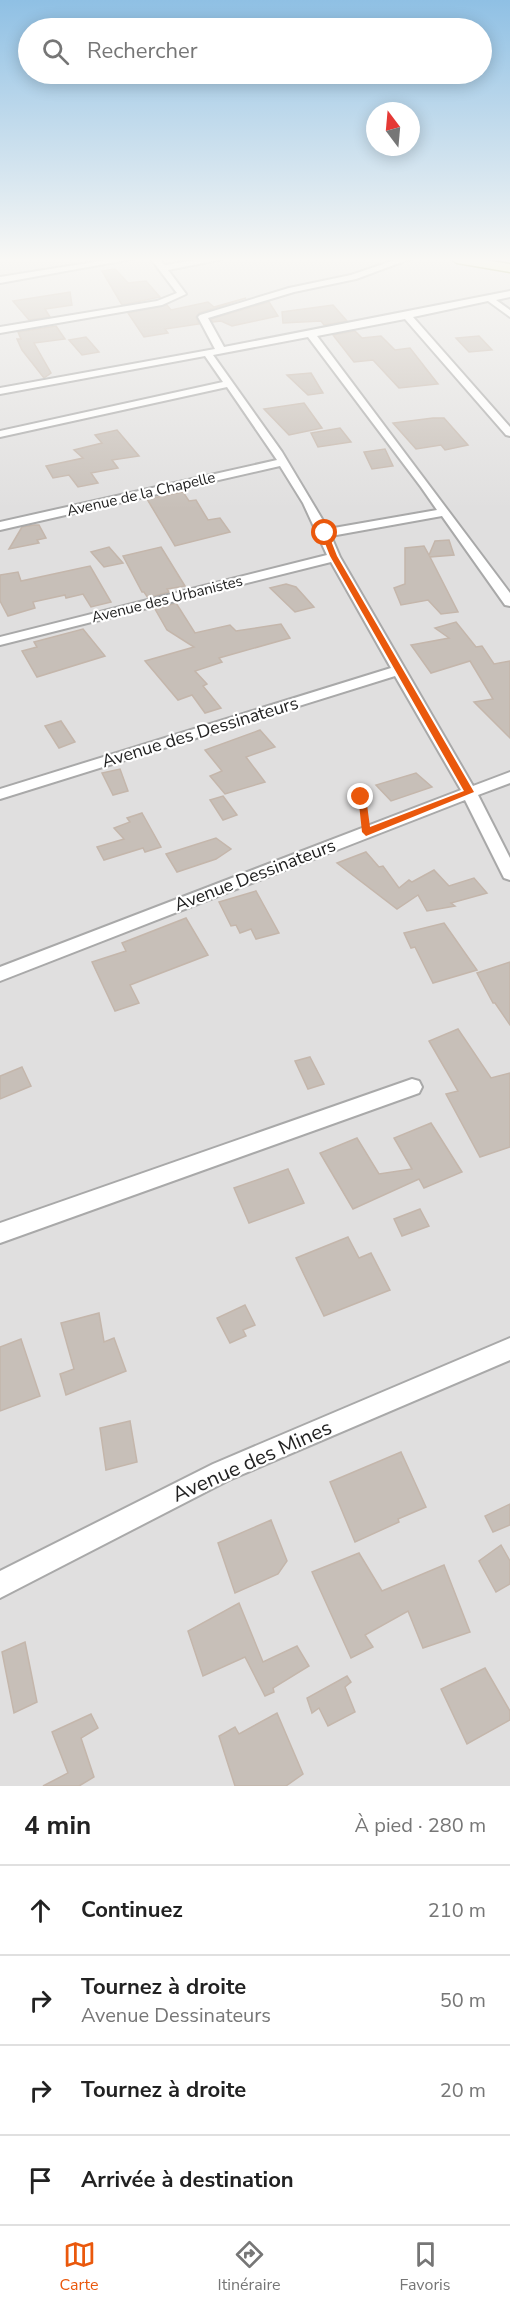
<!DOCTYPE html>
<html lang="fr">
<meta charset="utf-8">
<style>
body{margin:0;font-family:"Nunito Sans",sans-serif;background:#f2f2f2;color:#222}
.compass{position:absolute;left:366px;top:102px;width:54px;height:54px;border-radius:50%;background:#fff;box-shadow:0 3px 15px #0003;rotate:344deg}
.stop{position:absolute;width:18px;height:18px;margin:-14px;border:4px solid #ea580c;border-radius:50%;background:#fff}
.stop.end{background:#ea580c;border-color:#fff;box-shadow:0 2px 6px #0008}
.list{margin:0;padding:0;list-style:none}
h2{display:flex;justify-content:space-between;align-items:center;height:78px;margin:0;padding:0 24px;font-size:26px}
h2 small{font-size:20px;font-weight:400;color:#767676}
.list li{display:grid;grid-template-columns:39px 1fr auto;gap:18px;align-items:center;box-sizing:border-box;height:90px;padding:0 24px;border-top:2px solid #e0e0e0}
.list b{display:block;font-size:22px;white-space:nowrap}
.list p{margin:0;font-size:20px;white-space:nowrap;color:#767676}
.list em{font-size:20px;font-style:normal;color:#767676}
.icon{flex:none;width:33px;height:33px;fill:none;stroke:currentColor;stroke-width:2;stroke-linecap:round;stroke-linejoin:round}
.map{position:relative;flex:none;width:510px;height:1786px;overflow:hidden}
.search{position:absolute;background:#fff;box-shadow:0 3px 15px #0003;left:18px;right:18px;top:18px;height:66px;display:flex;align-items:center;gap:15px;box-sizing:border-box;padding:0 21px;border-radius:33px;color:#767676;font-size:22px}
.sheet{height:438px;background:#fff}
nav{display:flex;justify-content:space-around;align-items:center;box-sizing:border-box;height:84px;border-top:2px solid #e0e0e0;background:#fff;font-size:16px;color:#767676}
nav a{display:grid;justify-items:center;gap:3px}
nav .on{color:#ea580c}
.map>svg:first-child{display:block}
.residential{fill:#e0dfdf}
.building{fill:#c7bfb8;stroke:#c4b6ab;stroke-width:1.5}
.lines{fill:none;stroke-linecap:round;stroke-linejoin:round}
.street-casing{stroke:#a9a9a9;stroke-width:4}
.secondary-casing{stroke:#707d05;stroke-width:3}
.path{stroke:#fa8072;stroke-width:3;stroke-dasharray:3 3;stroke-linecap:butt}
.street{fill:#fff;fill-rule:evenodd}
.secondary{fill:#f7fabf;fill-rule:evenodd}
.route{fill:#ea580c}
.labels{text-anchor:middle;stroke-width:4.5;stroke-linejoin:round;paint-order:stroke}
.far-street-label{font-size:15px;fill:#222;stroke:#fff}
.street-label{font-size:18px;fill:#222;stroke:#fff}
.near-street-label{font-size:21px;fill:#222;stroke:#fff}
</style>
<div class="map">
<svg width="510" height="1786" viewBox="0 0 510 1786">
<rect width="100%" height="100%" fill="#f2efe9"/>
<rect class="residential" x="0" y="259" width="510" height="1527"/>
<g class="building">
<polygon points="115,269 128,283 146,281 160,297 122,305 102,271"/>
<polygon points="70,292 72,305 45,309 50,317 29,320 13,301"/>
<polygon points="246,298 199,313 196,317 199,324 165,329 168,333 144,337 128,313 167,305 171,310 208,302 214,307"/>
<polygon points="269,302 278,316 232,326 221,321 213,322 211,319"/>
<polygon points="333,305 347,321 324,325 321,321 283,323 282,312"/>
<polygon points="56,326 65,339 34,343 51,373 44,378 22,350 17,339 21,339 18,332"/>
<polygon points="355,331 362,338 381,336 395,350 410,348 438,384 399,388 373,360 354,362 333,335"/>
<polygon points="479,336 492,350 469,352 456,338"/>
<polygon points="86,337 99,352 82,355 69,340"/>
<polygon points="311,373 323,393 308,395 287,375"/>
<polygon points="304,403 322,428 289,435 264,409"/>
<polygon points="433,418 444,418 468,445 445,450 441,445 416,449 393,423"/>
<polygon points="340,428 351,442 318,447 311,433"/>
<polygon points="117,430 139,456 112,460 118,468 91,473 98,483 78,487 69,475 53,478 46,466 83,458 74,450 102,443 95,435"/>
<polygon points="385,449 393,466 372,469 364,452"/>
<polygon points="183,492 189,501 196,500 208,520 220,518 230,532 175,546 147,499"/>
<polygon points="34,525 39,525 46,538 37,540 39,543 9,549 22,527"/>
<polygon points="449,540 454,555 430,557 458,612 441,614 428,600 401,605 394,588 405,584 405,548 424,546 429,555 435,541"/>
<polygon points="109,547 123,563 104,567 91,552"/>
<polygon points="161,547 185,586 167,589 169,592 148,598 144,592 142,592 123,556"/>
<polygon points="90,566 111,602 91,607 83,594 66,598 65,595 33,602 35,608 8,616 0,601 0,575 18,572 21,581"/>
<polygon points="286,584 296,587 314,607 295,612 270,588"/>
<polygon points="176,603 195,633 230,625 236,631 281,624 290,638 219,658 222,662 195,671 207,684 203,686 221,708 205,713 192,695 178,700 145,661 194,647 167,630 155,609"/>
<polygon points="456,622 476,647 482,646 494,664 510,661 510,738 474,702 493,699 470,661 431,673 411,645 449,638 435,628"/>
<polygon points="83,629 105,656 37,677 22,651 37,647 34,642"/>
<polygon points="61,721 75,742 59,748 45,726"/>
<polygon points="260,730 275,747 246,757 265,782 225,794 210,776 222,771 205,750"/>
<polygon points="120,769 128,791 113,795 102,773"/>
<polygon points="416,773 432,787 391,801 376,785"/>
<polygon points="223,796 237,815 223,820 210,800"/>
<polygon points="142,813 161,847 145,852 143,848 104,860 97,847 124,839 114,828 130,822 127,818"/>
<polygon points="216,838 231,849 216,859 177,872 166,854"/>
<polygon points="366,852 379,867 383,866 399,888 409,880 412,882 434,870 449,886 474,878 487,893 451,903 455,906 427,911 418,895 397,909 337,863"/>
<polygon points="256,891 279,933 256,939 251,929 240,933 236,925 231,926 219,902"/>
<polygon points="186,918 208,955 130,985 139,1003 115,1011 92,962 126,951 122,943"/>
<polygon points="444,923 477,970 433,983 415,947 411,948 404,933"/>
<polygon points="510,962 510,1025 495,1003 493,1003 477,973"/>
<polygon points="458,1029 491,1078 510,1073 510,1147 480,1157 446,1094 458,1091 429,1041"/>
<polygon points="310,1057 324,1084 308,1089 295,1061"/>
<polygon points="22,1067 31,1086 0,1099 0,1076"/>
<polygon points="431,1123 462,1172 424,1188 419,1179 353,1209 320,1153 357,1138 379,1174 412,1169 394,1138"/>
<polygon points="288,1169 304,1203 249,1223 234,1188"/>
<polygon points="420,1209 429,1226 402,1236 394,1219"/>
<polygon points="348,1237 359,1258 371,1253 390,1290 324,1316 296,1258"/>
<polygon points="245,1305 255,1325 243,1330 246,1336 230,1343 217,1318"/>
<polygon points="99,1313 104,1342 114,1338 126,1371 66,1395 60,1374 74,1369 61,1323"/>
<polygon points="21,1339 40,1396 0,1411 0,1347"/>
<polygon points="130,1421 137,1462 106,1470 100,1428"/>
<polygon points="401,1452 426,1507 398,1519 399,1522 355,1542 330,1482"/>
<polygon points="510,1504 510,1525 493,1532 485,1516"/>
<polygon points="271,1520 287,1561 278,1574 235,1593 218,1543"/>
<polygon points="501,1545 510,1561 510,1584 496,1592 479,1561"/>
<polygon points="359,1553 382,1591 444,1565 470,1632 423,1648 408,1611 365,1635 373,1647 351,1658 312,1572"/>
<polygon points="239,1603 263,1662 297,1646 309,1666 273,1688 274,1692 265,1696 245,1657 203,1676 188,1631"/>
<polygon points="25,1642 37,1702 14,1713 2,1652"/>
<polygon points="485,1668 510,1711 510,1720 467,1744 441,1689"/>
<polygon points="347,1676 351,1682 345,1687 355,1712 328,1726 319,1708 312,1713 307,1698"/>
<polygon points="277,1713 303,1774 286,1786 235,1786 219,1736 235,1727 239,1734"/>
<polygon points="91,1714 98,1728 81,1738 94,1777 79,1786 43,1786 68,1773 52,1732"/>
</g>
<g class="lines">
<defs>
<g id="street">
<polygon points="113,259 132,259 0,283 0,277"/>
<polygon points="151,259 159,259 165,265 203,259 223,259 168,270 186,294 162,305 0,333 0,327 157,301 177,293"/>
<path d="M 398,259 L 410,259 L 356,279 L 294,292 L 208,318 L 224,347 L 510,291 L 510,297 L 496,300 L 510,310 L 510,317 L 488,301 L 413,317 L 510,427 L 510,436 L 506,435 L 405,319 L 317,336 L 510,593 L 510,606 L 505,605 L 442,516 L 331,536 L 340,557 L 473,786 L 510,772 L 510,783 L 478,795 L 510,858 L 510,880 L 504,878 L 465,800 L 0,981 L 0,967 L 461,790 L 395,676 L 0,799 L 0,789 L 391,668 L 331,562 L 0,645 L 0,637 L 327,555 L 303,503 L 280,466 L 0,530 L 0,522 L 277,460 L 227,387 L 0,437 L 0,431 L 223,382 L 205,356 L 0,394 L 0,388 L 215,349 L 198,317 L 200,315 L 289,288 L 351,275 ZM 308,337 L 421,487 L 437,510 L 328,529 L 282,452 L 213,355 Z"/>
<polygon points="412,1079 419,1081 422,1087 419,1093 0,1243 0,1223"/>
<polygon points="510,1338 510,1360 229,1480 0,1598 0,1571 213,1464"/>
</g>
<polygon id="secondary" points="451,259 478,259 510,264 510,272 457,263"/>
</defs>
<use href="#street" class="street-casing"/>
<use href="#secondary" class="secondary-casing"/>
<polyline class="path" points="361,797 364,819"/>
<use href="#street" class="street"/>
<use href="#secondary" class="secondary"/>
</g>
<linearGradient id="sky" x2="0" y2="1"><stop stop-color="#8fc0e4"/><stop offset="0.51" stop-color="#f9f8f5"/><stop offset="1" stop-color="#f9f8f5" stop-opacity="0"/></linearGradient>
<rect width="510" height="509" fill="url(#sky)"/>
<polygon class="route" points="325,531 328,533 337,556 474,792 366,836 362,832 358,795 366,797 370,827 464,791 330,556 321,533"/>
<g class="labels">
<g class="far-street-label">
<text transform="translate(141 494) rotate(-13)" y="5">Avenue de la Chapelle</text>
<text transform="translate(167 599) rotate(-14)" y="5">Avenue des Urbanistes</text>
</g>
<g class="street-label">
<text transform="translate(200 732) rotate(-17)" y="6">Avenue des Dessinateurs</text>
<text transform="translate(255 875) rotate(-21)" y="6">Avenue Dessinateurs</text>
</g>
<g class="near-street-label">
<text transform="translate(252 1461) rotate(-24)" y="7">Avenue des Mines</text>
</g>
</g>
</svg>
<svg class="compass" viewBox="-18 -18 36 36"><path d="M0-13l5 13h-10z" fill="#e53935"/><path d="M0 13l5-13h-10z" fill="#767676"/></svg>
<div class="stop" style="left:325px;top:533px"></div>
<div class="stop end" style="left:361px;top:797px"></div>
<div class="search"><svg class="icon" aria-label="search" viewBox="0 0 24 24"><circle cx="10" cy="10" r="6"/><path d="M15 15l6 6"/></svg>Rechercher</div>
</div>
<section class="sheet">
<h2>4 min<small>À pied · 280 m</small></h2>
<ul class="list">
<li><svg class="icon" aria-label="ahead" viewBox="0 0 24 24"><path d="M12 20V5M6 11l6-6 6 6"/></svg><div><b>Continuez</b></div><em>210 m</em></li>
<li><svg class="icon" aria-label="right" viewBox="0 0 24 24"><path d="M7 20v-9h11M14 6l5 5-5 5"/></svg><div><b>Tournez à droite</b><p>Avenue Dessinateurs</p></div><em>50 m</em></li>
<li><svg class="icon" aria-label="right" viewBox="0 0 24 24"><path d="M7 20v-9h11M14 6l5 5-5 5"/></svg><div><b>Tournez à droite</b></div><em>20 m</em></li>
<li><svg class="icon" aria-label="arrive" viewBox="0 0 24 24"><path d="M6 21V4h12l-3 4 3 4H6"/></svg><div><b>Arrivée à destination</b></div></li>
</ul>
</section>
<nav>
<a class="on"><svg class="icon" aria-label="map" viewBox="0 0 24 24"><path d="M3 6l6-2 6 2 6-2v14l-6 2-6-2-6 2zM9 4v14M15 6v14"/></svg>Carte</a>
<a><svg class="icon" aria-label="directions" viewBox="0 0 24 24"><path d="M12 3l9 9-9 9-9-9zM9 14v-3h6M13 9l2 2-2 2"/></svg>Itinéraire</a>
<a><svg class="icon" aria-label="saved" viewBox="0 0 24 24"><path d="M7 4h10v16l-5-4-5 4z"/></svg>Favoris</a>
</nav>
